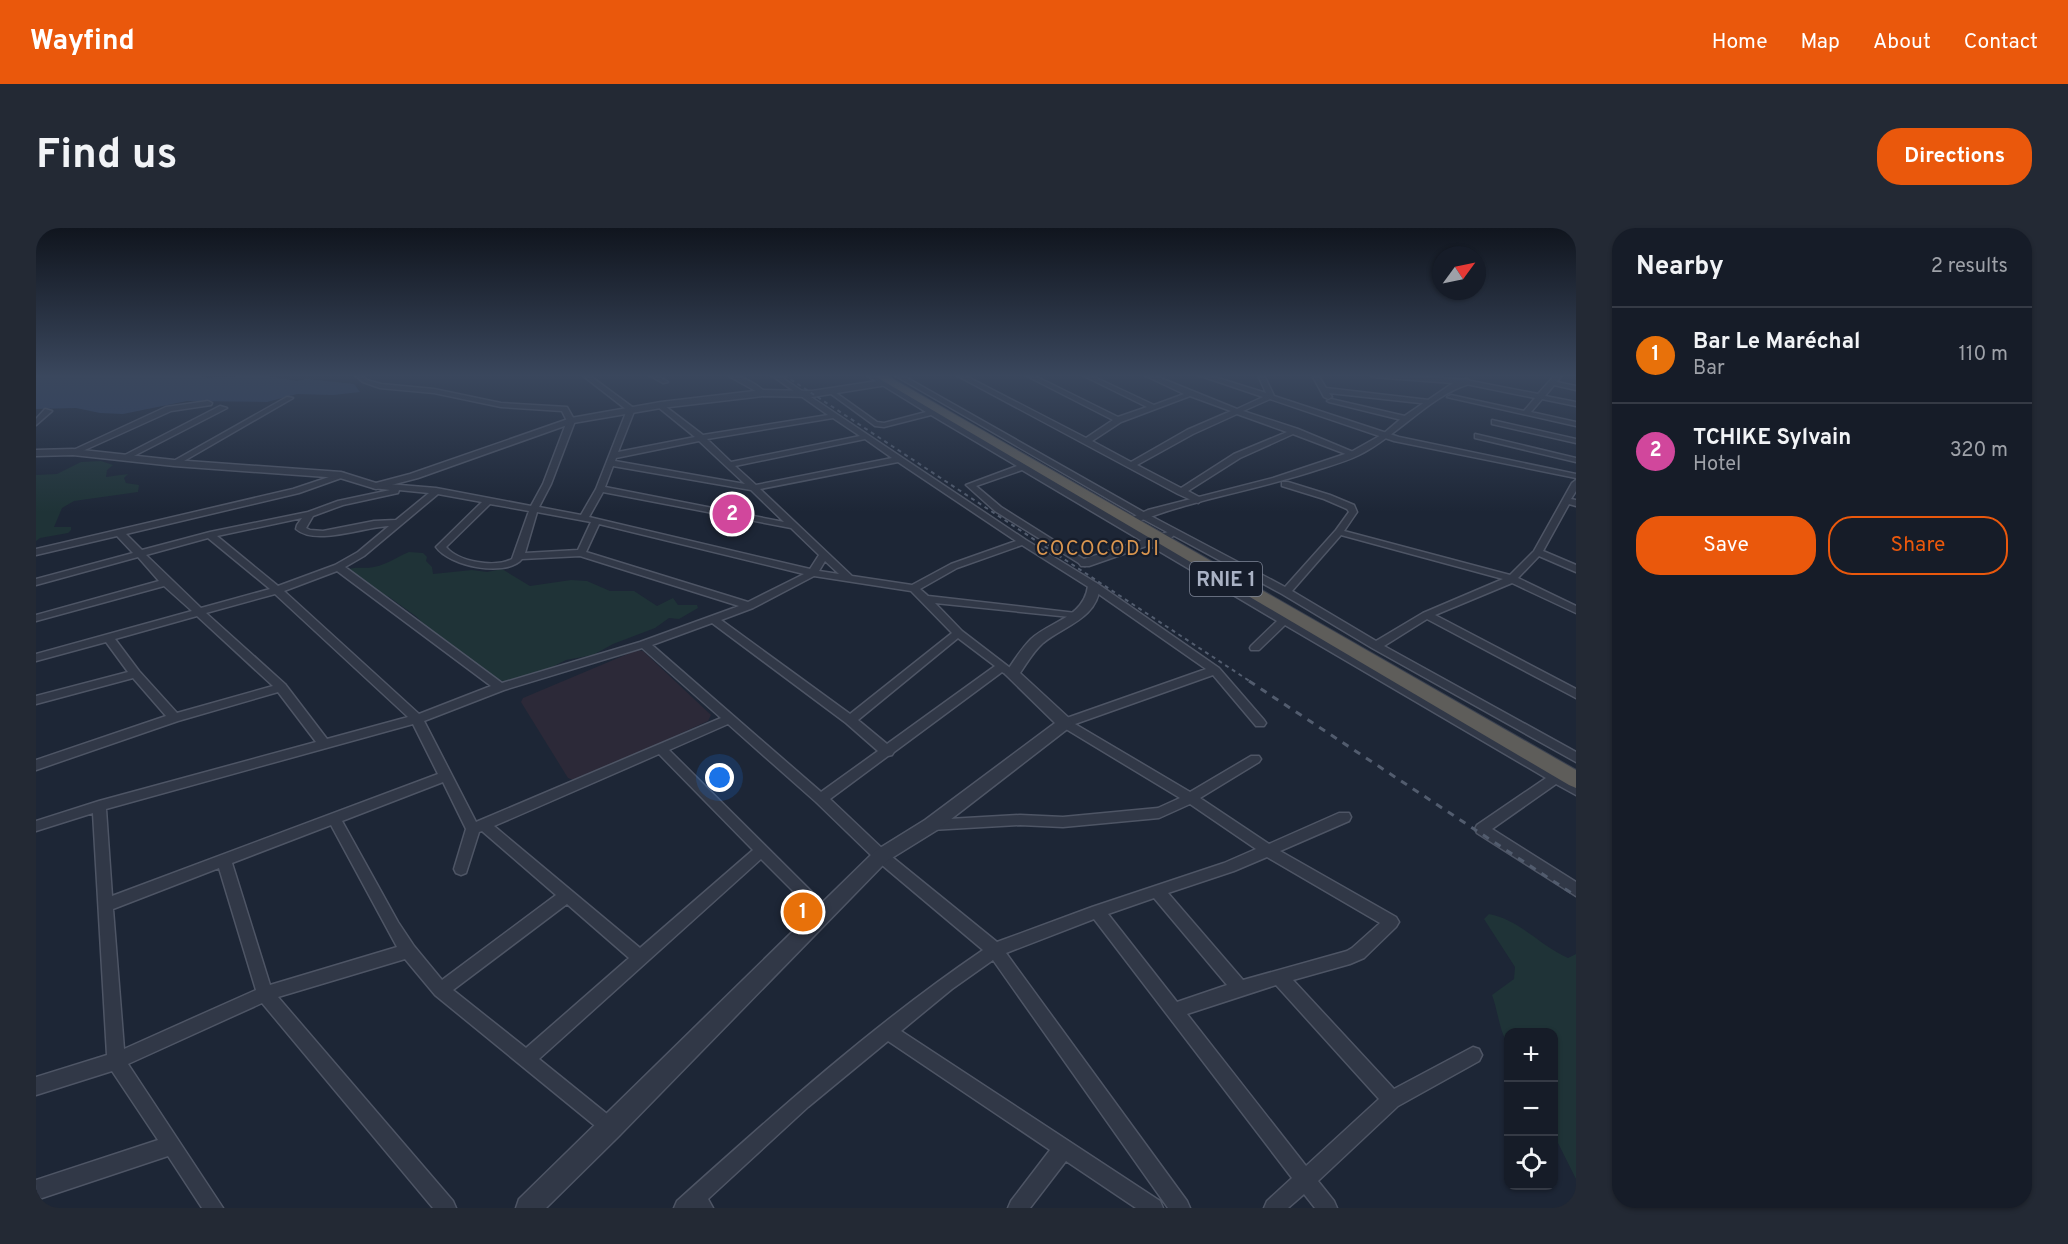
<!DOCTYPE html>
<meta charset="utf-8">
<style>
body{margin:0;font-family:Overpass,sans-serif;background:#232934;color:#f1f3f6}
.controls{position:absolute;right:18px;bottom:18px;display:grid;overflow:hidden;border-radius:12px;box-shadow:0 2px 4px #0004}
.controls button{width:54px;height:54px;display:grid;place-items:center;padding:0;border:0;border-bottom:2px solid #353a45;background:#161c28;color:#f1f3f6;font:30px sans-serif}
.compass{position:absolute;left:1396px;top:18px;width:54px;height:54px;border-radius:50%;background:#161c28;box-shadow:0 2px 4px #0004;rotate:57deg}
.you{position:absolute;left:684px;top:550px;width:21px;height:21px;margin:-15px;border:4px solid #fff;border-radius:50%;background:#1a73e8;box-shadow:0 0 0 9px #1a73e833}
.badge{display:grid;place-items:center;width:39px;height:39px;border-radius:50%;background:#ea580c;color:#fff;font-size:20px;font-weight:700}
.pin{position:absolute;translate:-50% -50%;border:3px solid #fff;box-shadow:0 2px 6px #0006}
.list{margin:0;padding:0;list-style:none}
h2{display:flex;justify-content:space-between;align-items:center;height:78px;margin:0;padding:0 24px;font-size:26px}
h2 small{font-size:20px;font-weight:400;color:#9ea1a8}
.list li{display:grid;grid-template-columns:39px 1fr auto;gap:18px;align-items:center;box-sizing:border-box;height:96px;padding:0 24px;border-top:2px solid #353a45}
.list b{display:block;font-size:22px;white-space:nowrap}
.list p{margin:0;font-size:20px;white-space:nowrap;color:#9ea1a8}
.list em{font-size:20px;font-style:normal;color:#9ea1a8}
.actions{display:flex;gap:12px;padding:18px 24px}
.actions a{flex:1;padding:14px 0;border:2px solid #ea580c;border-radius:24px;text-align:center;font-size:21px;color:#ea580c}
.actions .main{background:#ea580c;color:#fff}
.icon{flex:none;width:33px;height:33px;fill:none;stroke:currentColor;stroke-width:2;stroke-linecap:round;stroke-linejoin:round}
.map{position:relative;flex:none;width:1540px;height:980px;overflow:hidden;border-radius:24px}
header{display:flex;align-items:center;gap:36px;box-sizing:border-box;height:84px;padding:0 30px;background:#ea580c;color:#fff}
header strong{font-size:28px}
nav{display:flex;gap:33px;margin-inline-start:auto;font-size:21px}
.intro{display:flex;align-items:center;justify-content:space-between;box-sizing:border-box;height:144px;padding:0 36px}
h1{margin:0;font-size:42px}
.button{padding:15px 27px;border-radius:24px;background:#ea580c;color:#fff;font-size:21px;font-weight:700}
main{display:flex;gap:36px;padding:0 36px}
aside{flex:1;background:#161c28;border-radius:24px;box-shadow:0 2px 4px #0004}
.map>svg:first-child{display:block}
.medical{fill:#2c2938}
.green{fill:#1f3337}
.water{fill:#2d3e5d}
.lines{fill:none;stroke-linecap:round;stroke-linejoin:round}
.minor-casing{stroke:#4e5565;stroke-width:3}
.tertiary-casing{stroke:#4e5565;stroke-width:3}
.trunk-casing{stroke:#3b4251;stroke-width:2}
.minor{fill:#313847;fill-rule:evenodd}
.tertiary{fill:#313847;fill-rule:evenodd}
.trunk{fill:#5e5d5a;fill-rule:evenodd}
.rail-far1{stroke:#525c6e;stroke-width:2;stroke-dasharray:4 4;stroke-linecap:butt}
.rail{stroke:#525c6e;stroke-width:3;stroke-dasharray:7 7;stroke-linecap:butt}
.labels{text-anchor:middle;stroke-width:4.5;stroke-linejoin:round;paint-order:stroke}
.far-quarter-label{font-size:20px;letter-spacing:1.5px;fill:#da964f;stroke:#161d2b}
.shield{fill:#161d2b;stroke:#7e8596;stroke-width:1.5}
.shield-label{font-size:20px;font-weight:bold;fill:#aab2c4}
</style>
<header>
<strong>Wayfind</strong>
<nav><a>Home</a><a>Map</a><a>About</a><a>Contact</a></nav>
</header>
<div class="intro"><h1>Find us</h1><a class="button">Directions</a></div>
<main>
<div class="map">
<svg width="1540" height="980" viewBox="0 0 1540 980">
<rect width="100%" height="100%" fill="#1d2636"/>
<polygon class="medical" points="601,422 607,423 675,487 672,493 540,553 532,550 485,474 487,470"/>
<g class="green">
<polygon points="65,233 77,237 71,242 70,249 92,246 88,250 90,255 103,257 102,264 38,273 26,280 18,299 35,299 35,302 32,305 4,310 0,313 0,247 21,246 45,234"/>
<path d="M 373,324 L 387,325 L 391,329 L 390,333 L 396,339 L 397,346 L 436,342 L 451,344 L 466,341 L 494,358 L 535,352 L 551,353 L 574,363 L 598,363 L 621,378 L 637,370 L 642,377 L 661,377 L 662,380 L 643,391 L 633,390 L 619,400 L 577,416 L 557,427 L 530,432 L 500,447 L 476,455 L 459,451 L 449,441 L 418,423 L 414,415 L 390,399 L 381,389 L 353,369 L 337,363 L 309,342 C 319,338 328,341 338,339 C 353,336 360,329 373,324 Z"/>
<path d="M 1453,686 C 1484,692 1503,717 1532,730 L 1540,726 L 1540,951 L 1518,907 L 1518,804 L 1472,804 L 1472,816 C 1463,802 1462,783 1456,767 L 1478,751 L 1479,739 L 1448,691 Z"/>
</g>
<polygon class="water" points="0,147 170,147 165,149 170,150 225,147 261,153 271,151 318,156 324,164 297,167 261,166 231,174 151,173 87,186 64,185 40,180 0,181"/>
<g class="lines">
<defs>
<g id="minor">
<path d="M 319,147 L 326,147 L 331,152 L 345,156 L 398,161 L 465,175 L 531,179 L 539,193 L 515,256 L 503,279 L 545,287 L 560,261 L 591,182 L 546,147 L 553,147 L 599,181 L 582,224 L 659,209 L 622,179 L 622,175 L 625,175 L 667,207 L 792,187 L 735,147 L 742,147 L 990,312 L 1062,356 L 1183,440 L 1228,492 L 1230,495 L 1228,498 L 1220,498 L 1177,447 L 1039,496 L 1154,564 L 1215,528 L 1223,528 L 1225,531 L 1223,534 L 1164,570 L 1233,616 L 1303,585 L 1313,585 L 1315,589 L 1313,593 L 1244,623 L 1360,689 L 1363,694 L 1360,699 L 1328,730 L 1314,736 L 1257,752 L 1358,861 L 1437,819 L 1443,821 L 1446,827 L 1443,833 L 1362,878 L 1282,953 L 1298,973 L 1301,980 L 1279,980 L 1268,966 L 1252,980 L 1228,980 L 1231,973 L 1256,950 L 1058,691 L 970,725 L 1151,973 L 1154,980 L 1132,980 L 957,732 L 916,761 L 865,803 L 1124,973 L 1127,980 L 1100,980 L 1030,933 L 994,980 L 972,980 L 975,973 L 1014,922 L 852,813 L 772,879 L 672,971 L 677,980 L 638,980 L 641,973 C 739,885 838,796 947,722 L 840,632 L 780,574 L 692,496 L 633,522 L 792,680 L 795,684 L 792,688 L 787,690 L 782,688 L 725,631 L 503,831 L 581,894 L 584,900 L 581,906 L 575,909 L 569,906 L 399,767 L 369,731 L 242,769 L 417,973 L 420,980 L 397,980 L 226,775 L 92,836 L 187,980 L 166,980 L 132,928 L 0,972 L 0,952 L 122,912 L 76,843 L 0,867 L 0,849 L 71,827 L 57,585 L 0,603 L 0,593 L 63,573 L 280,514 L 242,464 L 142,493 L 0,542 L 0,532 L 130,488 L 97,450 L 0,476 L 0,468 L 92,444 L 70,414 L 0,433 L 0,426 L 156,383 L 128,358 L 0,393 L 0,387 L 123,353 L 102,329 L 0,357 L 0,351 L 97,325 L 81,308 L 0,327 L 0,321 L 257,261 L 305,245 L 308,245 L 308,249 L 263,265 L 90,306 L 106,322 L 174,304 L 272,284 L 302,273 L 354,262 L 337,260 L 337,256 L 340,255 L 400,260 L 495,278 L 507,256 L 531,193 L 526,183 L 465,179 L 398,165 L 344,160 L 327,154 ZM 797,190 L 824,208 L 695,234 L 671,211 ZM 829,211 L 856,230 L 720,257 L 699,238 ZM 663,213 L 709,256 L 579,233 L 580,230 ZM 862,234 L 980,313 L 915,336 L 876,357 L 816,348 L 724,261 ZM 577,238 L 715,262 L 748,294 L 569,259 ZM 363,262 L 393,265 L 360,292 L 338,293 L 287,303 L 274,302 L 270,300 L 277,288 L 307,277 L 362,265 ZM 567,264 L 755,300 L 783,327 L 774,341 L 553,289 ZM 402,266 L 446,274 L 400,319 C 413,338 470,350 486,331 L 544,328 L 703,378 L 604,414 L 466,455 L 309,339 L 328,328 ZM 454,276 L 493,283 L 476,331 C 459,340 422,334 410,319 ZM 501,284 L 555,294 L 542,322 L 489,325 ZM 266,290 L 261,297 L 260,301 C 279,318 328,299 353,298 L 322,324 L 299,337 L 242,358 L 181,308 ZM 563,296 L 768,346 L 712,374 L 550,324 ZM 172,310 L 234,361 L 165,380 L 110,327 ZM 986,317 L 1054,360 L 1170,441 L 1025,492 L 1023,495 L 1025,498 L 1144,570 L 1122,580 L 1027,589 L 984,587 L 895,592 L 890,593 L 888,597 L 890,601 L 895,602 L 984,597 L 1027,599 L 1123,590 L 1154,576 L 1220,621 L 1188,635 L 1056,679 L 961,714 L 850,624 L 794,571 L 852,528 L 856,527 L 858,524 L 966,444 L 976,450 L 982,446 L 926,403 L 899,375 L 1044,390 L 1045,388 L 1044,386 L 1040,385 L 892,368 L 884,361 L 921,340 ZM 789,333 L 803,346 L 783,343 ZM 301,343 L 455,458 L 383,486 L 248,363 ZM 778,348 L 875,363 L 916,405 L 814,486 L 685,392 L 717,380 ZM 239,366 L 372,489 L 291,511 L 249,456 L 170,385 ZM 161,388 L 237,458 L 141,485 L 103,443 L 79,411 ZM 676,395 L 810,495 L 842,523 L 785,564 L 616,417 ZM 922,410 L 959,438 L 851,516 L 822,492 ZM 606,420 L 685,490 L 440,594 L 388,493 L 468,462 ZM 377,496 L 402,546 L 76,668 L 70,581 ZM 623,526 L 717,622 L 604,720 L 458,598 ZM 407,554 L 430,601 L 418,641 L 420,645 L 425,647 L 430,645 L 443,604 L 446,603 L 520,667 L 406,752 L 378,718 L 362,694 L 306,593 ZM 295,597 L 361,719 L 234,757 L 196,635 ZM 1231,629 L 1344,695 L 1316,720 L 1311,723 L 1207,752 L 1132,665 L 1198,643 ZM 183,640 L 220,762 L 88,821 L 77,681 ZM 1118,670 L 1191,757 L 1141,774 L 1072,686 ZM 531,676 L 593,730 L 490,820 L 417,762 ZM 1240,757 L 1343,871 L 1270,938 L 1151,786 Z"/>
<polygon points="613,147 621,147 632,154 627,155"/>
<path d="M 691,147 C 705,147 720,155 730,165 L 725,166 Z"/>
<path d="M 830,147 L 838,147 C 1070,284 1305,421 1540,556 L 1540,567 L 1520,556 L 1456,601 L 1540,654 L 1540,668 L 1441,605 L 1439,601 L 1441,597 L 1510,550 L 1249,397 L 1223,422 L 1215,422 L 1214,420 L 1215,418 L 1241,393 L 986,242 L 940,258 L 965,279 L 1054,335 L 1049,338 L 1046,337 L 959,283 L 930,257 L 981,238 L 895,187 L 848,199 L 839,198 L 791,163 L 796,162 L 841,194 L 848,195 L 890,184 Z"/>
<path d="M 858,147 L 866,147 L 1111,286 L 1249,359 L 1300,302 L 1313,284 L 1311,281 L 1288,271 L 1246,258 L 1246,254 L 1252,254 L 1294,267 L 1318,277 L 1321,284 L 1308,303 L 1474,347 L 1498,323 L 1536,255 L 1540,252 L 1540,263 L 1535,271 L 1540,272 L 1540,278 L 1533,276 L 1507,323 L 1540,337 L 1540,344 L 1503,328 L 1482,350 L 1540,378 L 1540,385 L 1476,355 L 1399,387 L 1540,461 L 1540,470 L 1391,391 L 1348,418 L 1540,524 L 1540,534 L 1336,420 L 1246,366 L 1105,290 ZM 1305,307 L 1467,351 L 1387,385 L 1340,413 L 1256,363 Z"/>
<path d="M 920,147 L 928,147 L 1050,210 L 1077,192 L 989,147 L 997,147 L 1082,189 L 1111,179 L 1046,147 L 1054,147 L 1118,177 L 1148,166 L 1108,147 L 1117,147 L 1201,181 L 1227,169 L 1162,147 L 1172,147 L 1230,165 L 1222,147 L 1228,147 L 1238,168 L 1363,209 L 1540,246 L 1540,250 L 1358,213 L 1234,171 L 1207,183 L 1262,201 L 1322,226 L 1315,228 L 1257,206 L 1204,230 L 1152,263 L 1165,270 L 1166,272 L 1162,275 L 1142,266 ZM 1154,168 L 1195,183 L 1151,202 L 1095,234 L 1056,213 L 1085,194 ZM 1201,186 L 1251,204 L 1198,226 L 1145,260 L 1101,237 L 1157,206 Z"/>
<polygon points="1276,147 1282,147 1290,160 1393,172 1397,174 1393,176 1293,165 1296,169 1292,171 1288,169"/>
<polygon points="1334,147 1364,147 1430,152 1502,166 1519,147 1526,147 1521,154 1540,158 1540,162 1518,157 1509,168 1540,174 1540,178 1506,171 1495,184 1540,194 1540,198 1411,169 1415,167 1488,183 1499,170 1430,156 1337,149"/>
<polygon points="251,169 257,170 141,237 134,235"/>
<polygon points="1295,171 1373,189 1374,191 1370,193 1293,174 1291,173"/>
<polygon points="172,173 176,175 175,177 135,183 40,226 33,224 130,179"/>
<polygon points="184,178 191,180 92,231 85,229"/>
<polygon points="9,181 16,183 0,197 0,191"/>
<polygon points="1456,192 1540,211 1540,215 1456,196"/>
<polygon points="1439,206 1540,230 1540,234 1439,210"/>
</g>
<g id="tertiary">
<polygon points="854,151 857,152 857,156 776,169 727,168 625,180 537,195 382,250 340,261 304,250 138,238 37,227 0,228 0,222 37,221 138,232 305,244 340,255 374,246 535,190 625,174 727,162 776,163"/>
<path d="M 1430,151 L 1433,152 L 1433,156 C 1395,167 1360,209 1323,227 C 1311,233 1297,237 1284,241 C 1222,262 1156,271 1096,296 L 1092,297 L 1086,294 L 1112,282 L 1237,250 L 1315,224 L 1347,206 L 1367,189 L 1417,155 Z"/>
<polygon points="1132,304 1138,307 1136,309 1053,338 1045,338 1043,335 1045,332"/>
<path d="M 1058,354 L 1064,358 C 1061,391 1029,397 1007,415 C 997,424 991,435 984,445 L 1034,491 L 1037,495 L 1034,499 L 901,602 L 851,633 L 583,908 L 510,980 L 480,980 L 483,971 L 839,623 L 889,592 L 1019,495 L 969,446 C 977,434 985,421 995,411 C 1015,393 1048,389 1052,358 Z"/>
</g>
<polygon id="trunk" points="837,147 850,147 1540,542 1540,560 1533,557"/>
</defs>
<use href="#minor" class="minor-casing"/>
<use href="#tertiary" class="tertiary-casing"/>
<use href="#trunk" class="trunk-casing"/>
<use href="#minor" class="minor"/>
<use href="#tertiary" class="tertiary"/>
<use href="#trunk" class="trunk"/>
<polyline class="rail-far1" points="748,147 1215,454"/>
<polyline class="rail" points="1213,453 1540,668"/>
</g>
<linearGradient id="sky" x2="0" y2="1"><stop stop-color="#10151e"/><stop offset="0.52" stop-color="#3a475d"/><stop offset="1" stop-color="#3a475d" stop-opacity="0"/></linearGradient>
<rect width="1540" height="284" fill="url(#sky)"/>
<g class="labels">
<g class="far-quarter-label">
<text x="1062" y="327">COCOCODJI</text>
</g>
<rect class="shield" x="1154" y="334" width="72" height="34" rx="4.5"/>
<g class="shield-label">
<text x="1190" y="358">RNIE 1</text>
</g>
</g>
</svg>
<div class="controls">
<button>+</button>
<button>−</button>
<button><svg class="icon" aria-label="locate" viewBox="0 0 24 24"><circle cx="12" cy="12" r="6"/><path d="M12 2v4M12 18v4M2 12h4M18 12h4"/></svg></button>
</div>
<svg class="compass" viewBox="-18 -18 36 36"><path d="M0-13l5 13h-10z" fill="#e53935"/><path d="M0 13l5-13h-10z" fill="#9ea1a8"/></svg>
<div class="you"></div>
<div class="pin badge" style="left:767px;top:684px;background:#e8710a">1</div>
<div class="pin badge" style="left:696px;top:286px;background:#d1479c">2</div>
</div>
<aside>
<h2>Nearby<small>2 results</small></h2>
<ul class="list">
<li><span class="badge" style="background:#e8710a">1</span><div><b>Bar Le Maréchal</b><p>Bar</p></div><em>110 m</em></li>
<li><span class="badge" style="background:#d1479c">2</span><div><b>TCHIKE Sylvain</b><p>Hotel</p></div><em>320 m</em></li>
</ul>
<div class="actions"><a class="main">Save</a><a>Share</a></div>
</aside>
</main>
